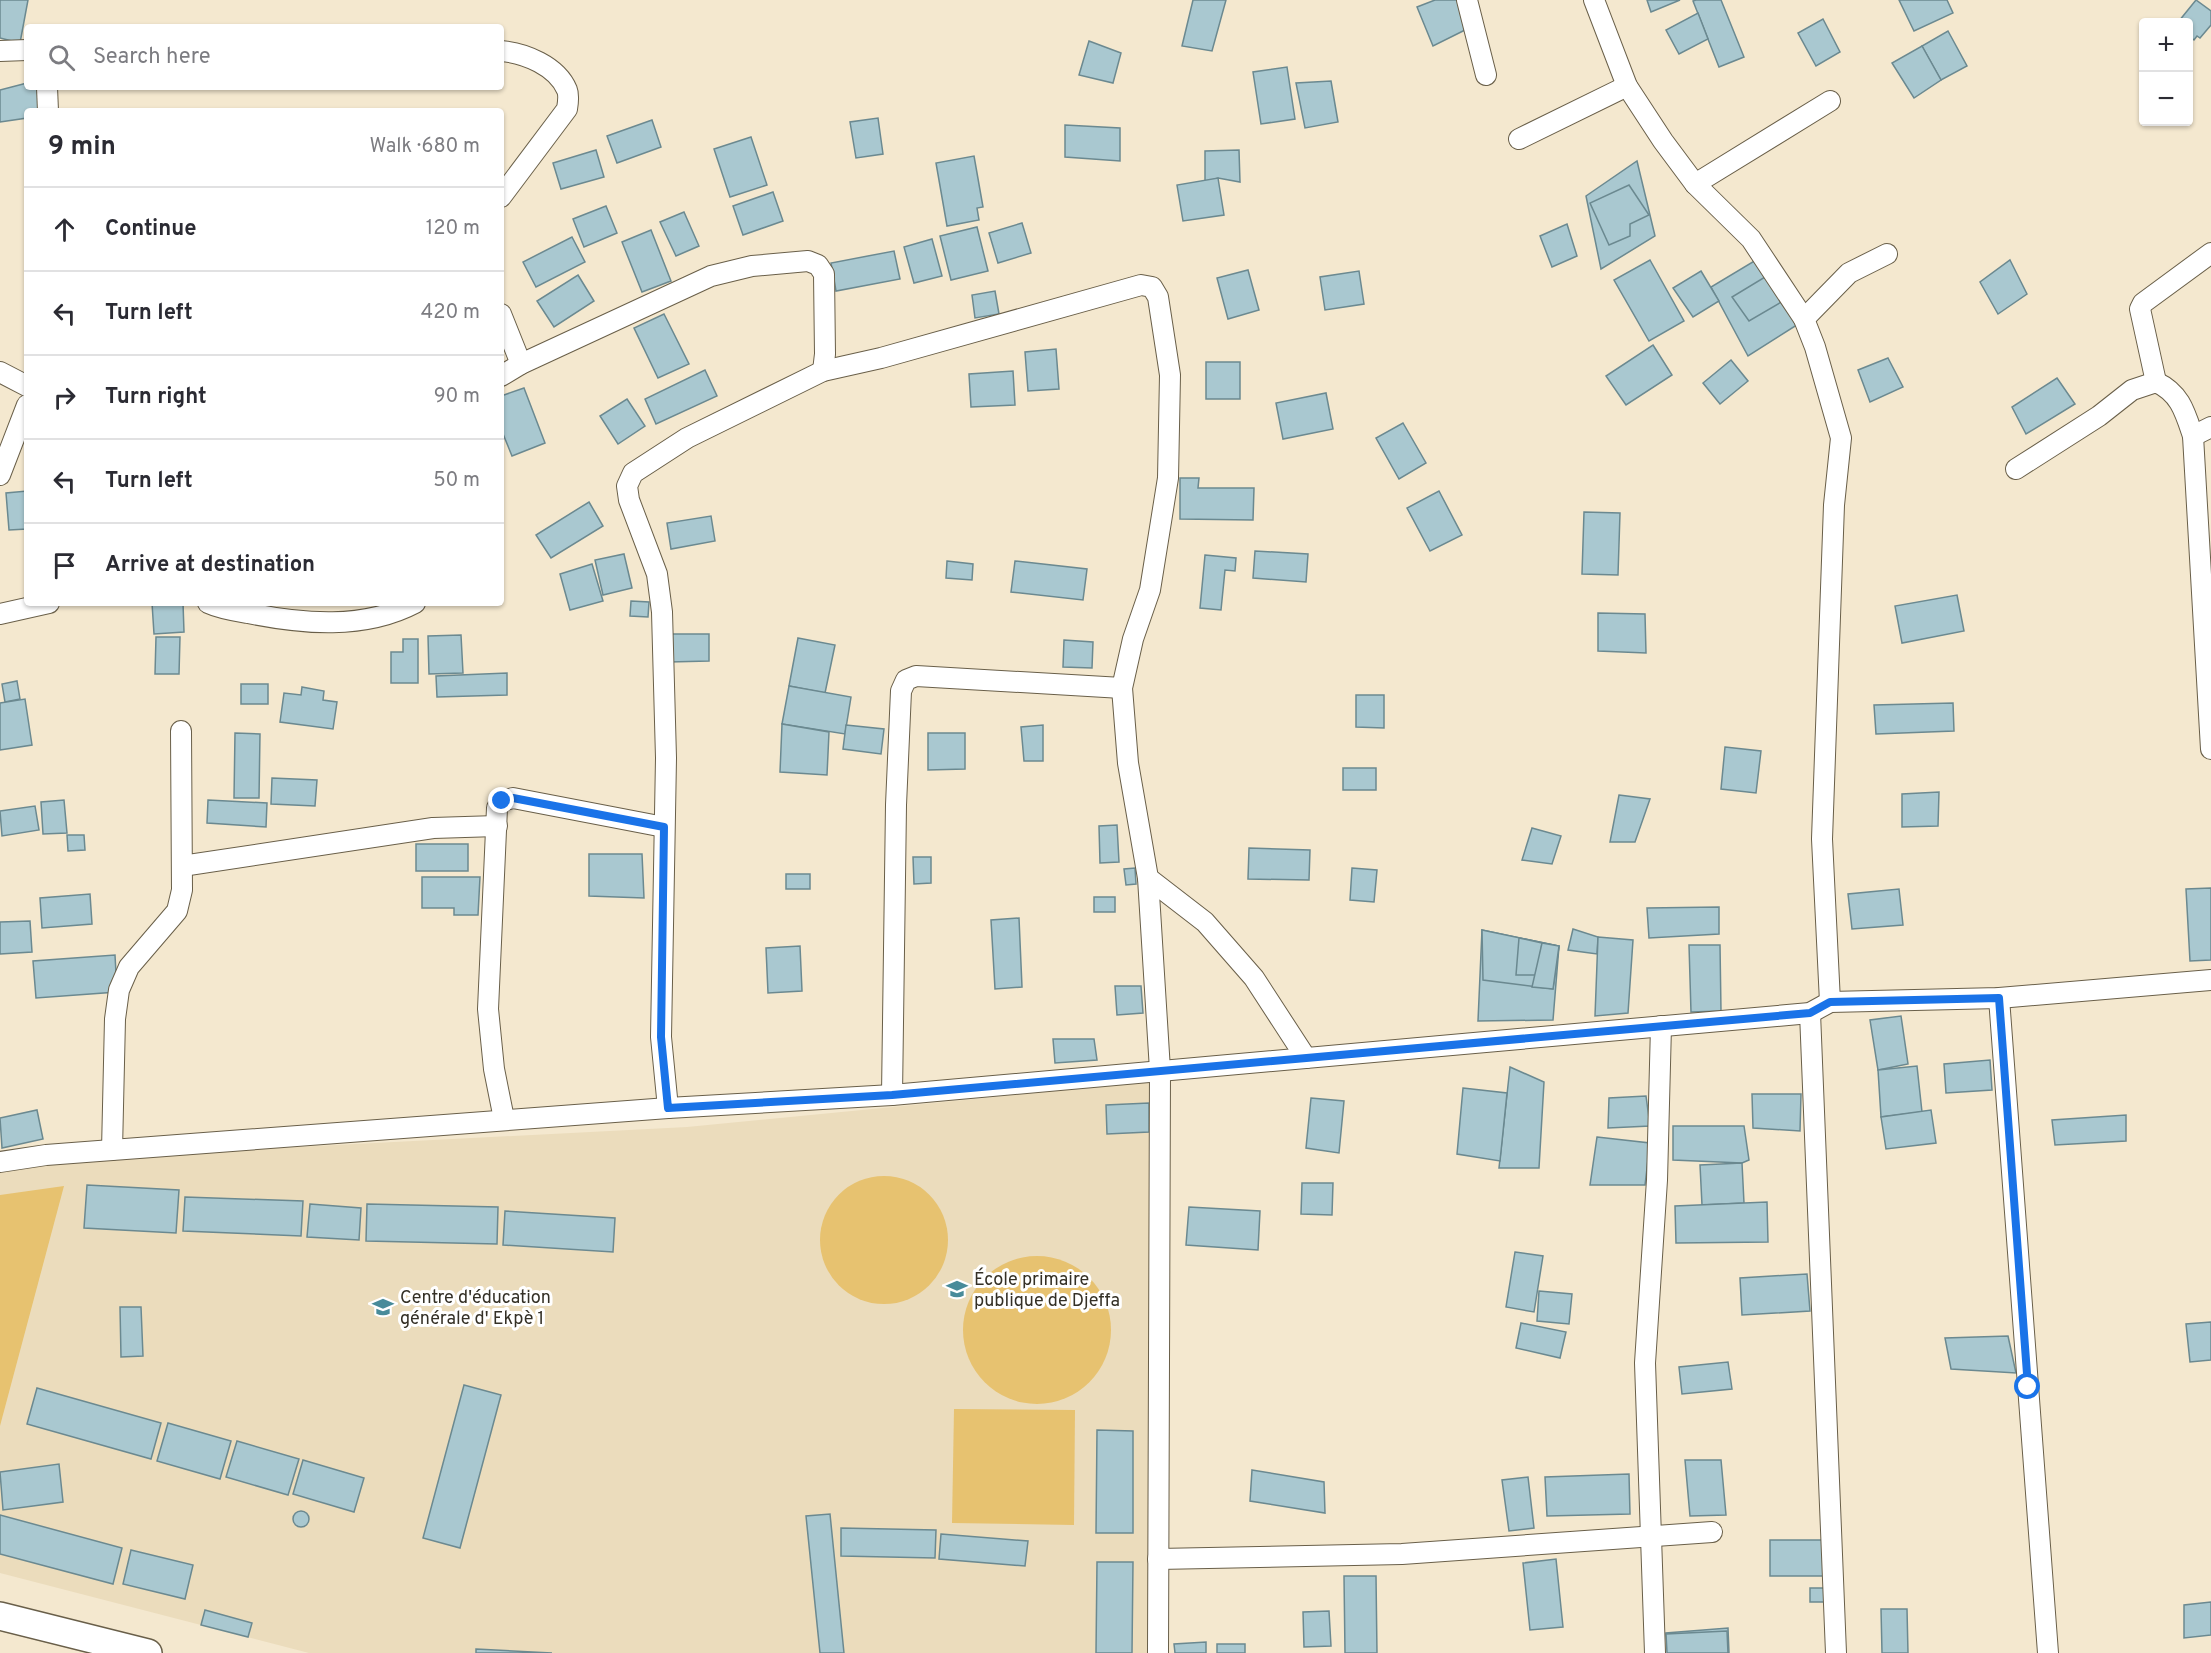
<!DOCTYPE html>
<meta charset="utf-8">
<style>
body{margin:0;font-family:Overpass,sans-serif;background:#f7f7f7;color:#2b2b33}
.controls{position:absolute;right:18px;top:18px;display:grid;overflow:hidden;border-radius:6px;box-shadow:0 2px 4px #0004}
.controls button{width:54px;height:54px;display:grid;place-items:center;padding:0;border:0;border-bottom:2px solid #e1e1e2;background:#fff;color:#2b2b33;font:30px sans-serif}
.stop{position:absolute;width:18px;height:18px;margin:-14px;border:4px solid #1a73e8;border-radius:50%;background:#fff}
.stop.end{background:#1a73e8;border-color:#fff;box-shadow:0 2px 6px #0008}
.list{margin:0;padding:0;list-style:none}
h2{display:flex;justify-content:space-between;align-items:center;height:78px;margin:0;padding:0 24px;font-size:26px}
h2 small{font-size:20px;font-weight:400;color:#7c7c81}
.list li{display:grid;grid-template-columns:39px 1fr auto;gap:18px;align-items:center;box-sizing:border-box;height:84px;padding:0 24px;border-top:2px solid #e1e1e2}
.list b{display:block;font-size:22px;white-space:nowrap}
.list em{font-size:20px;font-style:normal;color:#7c7c81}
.icon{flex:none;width:33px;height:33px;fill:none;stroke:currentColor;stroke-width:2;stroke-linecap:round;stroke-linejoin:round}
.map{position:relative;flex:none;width:2211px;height:1653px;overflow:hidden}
.search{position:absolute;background:#fff;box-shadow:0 2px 4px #0004;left:24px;top:24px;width:480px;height:66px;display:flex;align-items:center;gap:15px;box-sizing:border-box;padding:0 21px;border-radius:6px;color:#7c7c81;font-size:22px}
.panel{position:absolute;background:#fff;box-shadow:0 2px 4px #0004;left:24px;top:108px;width:480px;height:498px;border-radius:6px}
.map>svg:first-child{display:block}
.built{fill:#ebdcbc}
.green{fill:#e7c270}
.building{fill:#a9c8d0;stroke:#6b8990;stroke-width:1.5}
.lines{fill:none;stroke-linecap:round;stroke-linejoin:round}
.street-casing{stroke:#695f49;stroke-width:22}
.secondary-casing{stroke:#695f49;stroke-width:30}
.street{stroke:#fff;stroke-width:20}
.secondary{stroke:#fff;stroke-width:27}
.route{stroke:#1a73e8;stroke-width:8}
.labels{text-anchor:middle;stroke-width:6;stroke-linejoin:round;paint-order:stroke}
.poi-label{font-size:18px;fill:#343026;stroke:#fff;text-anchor:start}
</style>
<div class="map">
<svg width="2211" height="1653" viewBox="0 0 2211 1653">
<rect width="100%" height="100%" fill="#f4e8cf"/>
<polygon class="built" points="1149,1082 1150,1653 309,1653 0,1573 0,1168 62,1159 687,1127"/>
<g class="green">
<circle cx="884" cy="1240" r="64"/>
<polygon points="64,1186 0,1426 0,1195"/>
<circle cx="1037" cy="1330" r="74"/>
<polygon points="954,1409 1075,1410 1074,1525 952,1523"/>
</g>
<g class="building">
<polygon points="0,0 28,0 20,43 0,38"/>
<polygon points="1193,0 1226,0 1212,51 1182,46"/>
<polygon points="1435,0 1457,0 1467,29 1433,46 1417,7"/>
<polygon points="1647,0 1680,0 1651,12"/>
<polygon points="1696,0 1721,0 1744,57 1719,67 1693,1"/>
<polygon points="1899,0 1947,0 1953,13 1914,31"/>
<polygon points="2196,0 2211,11 2211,25 2200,38 2197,36 2194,40 2188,35 2188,22 2179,21"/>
<polygon points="1698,13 1708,39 1679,54 1666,30"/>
<polygon points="1823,19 1840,52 1816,66 1798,33"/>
<polygon points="1948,31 1967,66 1941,80 1922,46"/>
<polygon points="1089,41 1121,53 1113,83 1079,75"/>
<polygon points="1922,46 1941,80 1914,98 1892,63"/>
<polygon points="1287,67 1295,119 1261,124 1253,72"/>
<polygon points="1331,81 1338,122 1305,128 1296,83"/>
<polygon points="27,83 27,87 39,87 42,111 27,111 27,118 0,122 0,90"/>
<polygon points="878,118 883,154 856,158 850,122"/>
<polygon points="652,120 661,147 617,163 607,136"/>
<polygon points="1065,125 1120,128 1120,161 1065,157"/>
<polygon points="751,137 767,185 730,197 714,149"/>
<polygon points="596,150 604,177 561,189 553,163"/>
<polygon points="1239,150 1240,182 1218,178 1205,182 1205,151"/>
<polygon points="974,156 983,207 977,208 979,220 947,226 936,163"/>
<polygon points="1637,161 1655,236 1601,269 1586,196"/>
<polygon points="1218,178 1224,215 1183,221 1177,185"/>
<polygon points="1629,185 1649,215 1630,224 1630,236 1609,245 1590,203"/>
<polygon points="773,192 783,221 743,235 733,206"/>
<polygon points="606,206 617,233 584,247 573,219"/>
<polygon points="684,212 699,246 676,256 660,222"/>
<polygon points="1022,223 1031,253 998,263 989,233"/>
<polygon points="1567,224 1577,256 1552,267 1540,236"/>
<polygon points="977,227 988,271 951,280 940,236"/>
<polygon points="651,230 671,281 642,292 622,242"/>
<polygon points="572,237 585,262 536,287 523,262"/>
<polygon points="932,239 942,276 914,283 904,247"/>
<polygon points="894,251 900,279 836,291 831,263"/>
<polygon points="1650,260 1684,321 1649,341 1614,280"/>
<polygon points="1756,260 1800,323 1748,356 1711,287"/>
<polygon points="2010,260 2027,294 1998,314 1980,282"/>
<polygon points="1248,270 1259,310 1228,319 1217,278"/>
<polygon points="1359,271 1364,304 1325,310 1320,277"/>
<polygon points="1701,271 1719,301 1693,317 1673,288"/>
<polygon points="578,275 594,301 554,327 537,301"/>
<polygon points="1765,277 1783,301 1749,321 1732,297"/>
<polygon points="995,291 999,314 975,318 972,295"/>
<polygon points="664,314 689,364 658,378 634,328"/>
<polygon points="1653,345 1672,375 1626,405 1606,376"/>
<polygon points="1056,349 1059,389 1028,391 1025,352"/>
<polygon points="1888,358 1903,387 1870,402 1858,370"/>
<polygon points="1731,360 1748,381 1720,404 1703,383"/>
<rect x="1206" y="362" width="34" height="37"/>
<polygon points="705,370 717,396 656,424 645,399"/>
<polygon points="1013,371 1015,405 971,407 969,374"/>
<polygon points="2057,378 2075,404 2026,434 2012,407"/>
<polygon points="524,388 545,443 512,456 501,429 501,396"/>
<polygon points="1326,393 1333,429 1283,439 1276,403"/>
<polygon points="627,399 645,426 618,444 600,416"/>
<polygon points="1403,423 1426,463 1399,479 1376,438"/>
<polygon points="1180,478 1199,478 1198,488 1254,488 1253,520 1180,519"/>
<polygon points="27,491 27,529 9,530 6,493"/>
<polygon points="1439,491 1462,535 1430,551 1407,508"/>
<polygon points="589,502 603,526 551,558 536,535"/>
<polygon points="1584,512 1620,513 1618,575 1582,574"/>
<polygon points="711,516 715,541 671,549 667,523"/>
<polygon points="1255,551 1308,554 1306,582 1253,578"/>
<polygon points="624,554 632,588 603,595 595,560"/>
<polygon points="1205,555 1236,558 1235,571 1225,570 1221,610 1200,608"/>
<polygon points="947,561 973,564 972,580 946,578"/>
<polygon points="1015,561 1087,569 1083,600 1011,592"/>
<polygon points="592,564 603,601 570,610 560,574"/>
<polygon points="1957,595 1964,631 1902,643 1895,606"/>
<polygon points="631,601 649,602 648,617 630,616"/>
<polygon points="152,603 183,603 184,632 154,634"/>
<polygon points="1598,613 1645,614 1646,653 1598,651"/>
<polygon points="669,634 709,634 709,661 669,662"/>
<polygon points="461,635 463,673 429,674 428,636"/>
<polygon points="156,637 180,637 179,674 155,674"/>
<polygon points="798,638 835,645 825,693 789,686"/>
<polygon points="403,639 418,639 418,683 391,683 391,652 403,652"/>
<polygon points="1064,640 1093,642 1092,668 1063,667"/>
<polygon points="507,673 507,695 437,697 436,676"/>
<polygon points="17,681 20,699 5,702 2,684"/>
<rect x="241" y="684" width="27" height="20"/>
<polygon points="789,686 851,697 845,734 782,724"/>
<polygon points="302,687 324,691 323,700 337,702 333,729 280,722 284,693 301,695"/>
<polygon points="1356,695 1384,695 1384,728 1356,727"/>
<polygon points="25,699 32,745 0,750 0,703"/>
<polygon points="1953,703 1954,731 1876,734 1874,705"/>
<polygon points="782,724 829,732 827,775 780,772"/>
<polygon points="846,725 884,729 881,754 843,749"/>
<polygon points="1043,725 1043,761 1024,761 1021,727"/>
<polygon points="235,733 260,734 259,798 234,798"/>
<polygon points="928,733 965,733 965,769 928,770"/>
<polygon points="1725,747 1761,751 1756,793 1721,789"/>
<rect x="1343" y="768" width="33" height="22"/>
<polygon points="272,778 317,780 315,806 271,804"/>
<polygon points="1939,792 1938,826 1902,827 1902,794"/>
<polygon points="1619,795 1650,799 1635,842 1610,842"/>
<polygon points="64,800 67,833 43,834 41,802"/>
<polygon points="208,800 267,803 266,827 207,823"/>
<polygon points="35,806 39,830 2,836 0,811"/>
<polygon points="1117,825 1119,862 1100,863 1099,826"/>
<polygon points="1532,828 1561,836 1552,864 1522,860"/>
<polygon points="67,835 84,835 85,850 68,851"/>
<rect x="416" y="844" width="52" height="27"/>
<polygon points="1249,848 1310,850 1309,880 1248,879"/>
<polygon points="589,854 642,854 644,898 589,896"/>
<polygon points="913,857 931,857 931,883 914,884"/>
<polygon points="1135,868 1136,884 1126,885 1124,869"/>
<polygon points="1352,868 1377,870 1374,902 1350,900"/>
<rect x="786" y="874" width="24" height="15"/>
<polygon points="422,877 480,877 478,915 454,915 454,908 422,908"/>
<polygon points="2211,888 2211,960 2190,961 2186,889"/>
<polygon points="1899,889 1903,925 1852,929 1848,894"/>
<polygon points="90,894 92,924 42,928 40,898"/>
<rect x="1094" y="897" width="21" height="15"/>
<polygon points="1719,907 1719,934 1649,938 1647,908"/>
<polygon points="1019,918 1022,987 995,989 991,920"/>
<polygon points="30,921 32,952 0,954 0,922"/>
<polygon points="1573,929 1598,937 1597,954 1568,950"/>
<polygon points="1482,930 1559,946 1553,1020 1478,1021"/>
<polygon points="1482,930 1559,946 1553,989 1483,980"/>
<polygon points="1598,937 1633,940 1628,1013 1595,1016"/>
<polygon points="1519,938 1542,943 1537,975 1516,975"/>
<polygon points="1542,943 1559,946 1553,989 1532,987"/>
<polygon points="1689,945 1720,945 1721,1011 1691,1012"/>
<polygon points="800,946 802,991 768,993 766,948"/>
<polygon points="115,955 117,992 36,998 33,961"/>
<polygon points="1115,986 1141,986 1143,1013 1117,1015"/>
<polygon points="1901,1016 1908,1064 1878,1070 1870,1020"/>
<polygon points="1053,1039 1094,1039 1097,1060 1055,1063"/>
<polygon points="1990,1060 1992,1090 1946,1093 1944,1064"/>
<polygon points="1917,1066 1922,1112 1881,1117 1878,1070"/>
<polygon points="1510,1067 1544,1082 1539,1168 1499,1168"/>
<polygon points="1463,1088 1507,1093 1500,1161 1457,1154"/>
<polygon points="1752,1094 1801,1094 1800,1131 1753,1128"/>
<polygon points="1646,1096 1650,1126 1608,1128 1609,1098"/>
<polygon points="1311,1098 1344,1101 1339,1153 1306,1148"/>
<polygon points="1149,1103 1149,1132 1107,1134 1106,1105"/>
<polygon points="37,1110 43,1139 2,1148 0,1118"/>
<polygon points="1931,1110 1936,1143 1886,1149 1881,1117"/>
<polygon points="2126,1115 2126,1141 2055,1145 2052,1120"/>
<polygon points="1673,1126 1744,1126 1749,1160 1742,1163 1673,1160"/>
<polygon points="1597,1137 1650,1143 1645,1185 1590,1185"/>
<polygon points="1742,1163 1744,1203 1702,1205 1700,1165"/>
<polygon points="1302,1183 1333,1183 1332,1215 1301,1214"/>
<polygon points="87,1185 179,1190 176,1233 84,1228"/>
<polygon points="185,1197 303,1201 301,1236 183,1231"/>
<polygon points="1767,1202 1768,1242 1676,1243 1675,1206"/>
<polygon points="310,1204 361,1208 359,1240 307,1237"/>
<polygon points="367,1204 498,1207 497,1244 366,1241"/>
<polygon points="1189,1207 1260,1211 1258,1250 1186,1245"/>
<polygon points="505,1211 615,1218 613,1252 503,1245"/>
<polygon points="1515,1252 1543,1256 1534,1312 1506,1307"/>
<polygon points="1807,1274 1810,1311 1742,1315 1740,1278"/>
<polygon points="1539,1291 1572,1294 1569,1324 1537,1321"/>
<polygon points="120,1307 141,1307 143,1356 121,1357"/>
<polygon points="2211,1322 2211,1360 2190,1362 2186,1324"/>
<polygon points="1521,1323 1566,1332 1560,1358 1516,1348"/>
<polygon points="2008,1336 2016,1373 1951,1369 1945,1338"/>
<polygon points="1728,1362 1732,1389 1682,1394 1679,1367"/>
<polygon points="464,1385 501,1395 460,1548 423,1538"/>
<polygon points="37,1388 161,1423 151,1459 27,1424"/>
<polygon points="168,1423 231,1441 220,1479 157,1461"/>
<polygon points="1097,1430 1133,1431 1133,1533 1096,1533"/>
<polygon points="237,1441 299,1459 288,1495 226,1477"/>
<polygon points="303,1460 364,1478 354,1512 293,1494"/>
<polygon points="1685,1460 1721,1460 1726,1515 1690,1516"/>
<polygon points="59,1464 63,1502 3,1510 0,1472"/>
<polygon points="1252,1470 1324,1482 1325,1513 1250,1501"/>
<polygon points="1629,1474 1630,1514 1547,1516 1545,1477"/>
<polygon points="1528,1477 1534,1528 1509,1531 1502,1480"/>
<circle cx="301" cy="1519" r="8"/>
<polygon points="830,1514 844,1653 820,1653 806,1516"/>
<polygon points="0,1515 122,1548 113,1584 0,1554"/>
<polygon points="841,1528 936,1530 935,1558 841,1556"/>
<polygon points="941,1534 1028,1541 1025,1566 939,1559"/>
<rect x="1770" y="1540" width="57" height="36"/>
<polygon points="131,1550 193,1565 185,1599 123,1584"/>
<polygon points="1556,1559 1563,1627 1530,1630 1523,1563"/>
<polygon points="1097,1562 1133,1562 1132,1653 1096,1653"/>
<polygon points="1344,1576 1376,1576 1377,1653 1345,1653"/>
<rect x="1810" y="1588" width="15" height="14"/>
<polygon points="2211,1602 2211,1635 2184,1638 2184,1605"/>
<polygon points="1881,1609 1907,1609 1908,1653 1882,1653"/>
<polygon points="205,1610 252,1623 248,1637 201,1625"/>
<polygon points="1329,1611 1331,1646 1304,1647 1303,1612"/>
<polygon points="1728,1628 1729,1653 1668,1653 1666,1633"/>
<polygon points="1727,1631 1728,1653 1667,1653 1666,1634"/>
<polygon points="1206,1642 1206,1653 1175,1653 1174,1644"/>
<rect x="1217" y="1644" width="28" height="9"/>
<polygon points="476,1649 552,1653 476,1653"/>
</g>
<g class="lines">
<defs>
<g id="street">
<polyline points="1467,0 1486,75"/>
<polyline points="1594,0 1627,86 1663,141 1695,184 1751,239 1804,319 1815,347 1841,438 1834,505 1822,839 1830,1002"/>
<polyline points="0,51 27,50"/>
<path d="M 501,51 C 525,53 557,66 567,90 C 569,95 568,103 567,109 L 501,197"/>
<polyline points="47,87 48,111"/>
<polyline points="1519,139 1627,86"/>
<polyline points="1695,184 1830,101"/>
<polyline points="501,314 521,364"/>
<polyline points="1804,319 1849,273 1887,254"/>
<polyline points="0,372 27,386"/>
<polyline points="501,376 521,364 711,276 752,266 808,261 818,265 824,274 825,354 823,371"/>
<polyline points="2156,382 2140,309 2143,303 2211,253"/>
<polyline points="2193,436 2211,427"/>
<path d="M 2016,469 L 2099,416 L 2132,390 L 2156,382 C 2180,393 2185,412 2193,436 L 2211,749"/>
<polyline points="0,475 27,405"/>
<path d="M 208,603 C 221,609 235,611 248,613 C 302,624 364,630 415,603"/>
<polyline points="0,614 49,603"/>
<polyline points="182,866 433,828 497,826"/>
<polyline points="1148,878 1205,922 1254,978 1306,1058"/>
<polyline points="1999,998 2048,1653"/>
<polyline points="1810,1013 1836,1653"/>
<polyline points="892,1095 896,805 901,691 906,680 916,676 1122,688"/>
<polyline points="668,1108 661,1037 666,758 662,612 657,574 629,500 627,486 633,473 687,438 823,371 881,358 1141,285 1152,287 1158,297 1170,375 1168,478 1150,590 1133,639 1122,688 1128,763 1148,878 1160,1070 1158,1653"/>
<polyline points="504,1119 494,1069 488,1009 497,808 502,801 513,798 664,827"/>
<polyline points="112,1150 115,1019 119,990 129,967 177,911 182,890 181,731"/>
<polyline points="0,1162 46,1155 668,1108 892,1095 1810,1013 1830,1002 1999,998 2211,980"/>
<polyline points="1158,1559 1402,1554 1712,1532"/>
<polyline points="1655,1653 1645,1363 1657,1180 1661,1026"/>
</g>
<polyline id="secondary" points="0,1616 148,1653"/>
</defs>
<use href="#street" class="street-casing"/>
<use href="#secondary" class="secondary-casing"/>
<use href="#street" class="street"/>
<use href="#secondary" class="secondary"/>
</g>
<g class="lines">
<polyline class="route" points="502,801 513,798 664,827 661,1037 668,1108 892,1095 1810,1013 1830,1002 1999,998 2028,1387"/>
</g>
<defs>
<symbol id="school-bare" viewBox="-9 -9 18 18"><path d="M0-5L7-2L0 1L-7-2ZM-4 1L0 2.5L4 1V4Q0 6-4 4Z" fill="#488b9a" stroke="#fff" stroke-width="2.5" paint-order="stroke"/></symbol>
<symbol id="university-bare" viewBox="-9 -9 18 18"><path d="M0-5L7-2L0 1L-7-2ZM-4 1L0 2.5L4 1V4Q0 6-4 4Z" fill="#488b9a" stroke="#fff" stroke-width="2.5" paint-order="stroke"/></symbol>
</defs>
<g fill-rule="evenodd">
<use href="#school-bare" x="942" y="1274" width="30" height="30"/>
<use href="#university-bare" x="368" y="1292" width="30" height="30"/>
</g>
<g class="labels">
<g class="poi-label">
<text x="974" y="1285">École primaire<tspan x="974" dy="21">publique de Djeffa</tspan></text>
<text x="400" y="1303">Centre d'éducation<tspan x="400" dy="21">générale d' Ekpè 1</tspan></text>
</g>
</g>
</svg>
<div class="controls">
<button>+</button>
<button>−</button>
</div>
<div class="stop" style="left:2028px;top:1387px"></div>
<div class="stop end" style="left:502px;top:801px"></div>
<div class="search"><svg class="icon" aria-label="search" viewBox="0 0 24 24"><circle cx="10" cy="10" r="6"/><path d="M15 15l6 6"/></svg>Search here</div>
<section class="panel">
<h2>9 min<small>Walk · 680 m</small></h2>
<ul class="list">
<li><svg class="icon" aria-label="ahead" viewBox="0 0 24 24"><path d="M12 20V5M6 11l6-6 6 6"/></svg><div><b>Continue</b></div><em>120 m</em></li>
<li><svg class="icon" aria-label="left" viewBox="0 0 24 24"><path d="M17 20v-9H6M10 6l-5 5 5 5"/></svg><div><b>Turn left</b></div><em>420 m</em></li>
<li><svg class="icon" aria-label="right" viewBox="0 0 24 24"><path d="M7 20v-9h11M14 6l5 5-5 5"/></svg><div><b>Turn right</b></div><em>90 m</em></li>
<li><svg class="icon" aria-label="left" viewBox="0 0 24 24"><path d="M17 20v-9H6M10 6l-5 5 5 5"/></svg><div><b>Turn left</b></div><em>50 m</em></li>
<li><svg class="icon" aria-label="arrive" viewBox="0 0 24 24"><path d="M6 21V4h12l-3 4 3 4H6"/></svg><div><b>Arrive at destination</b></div></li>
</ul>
</section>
</div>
